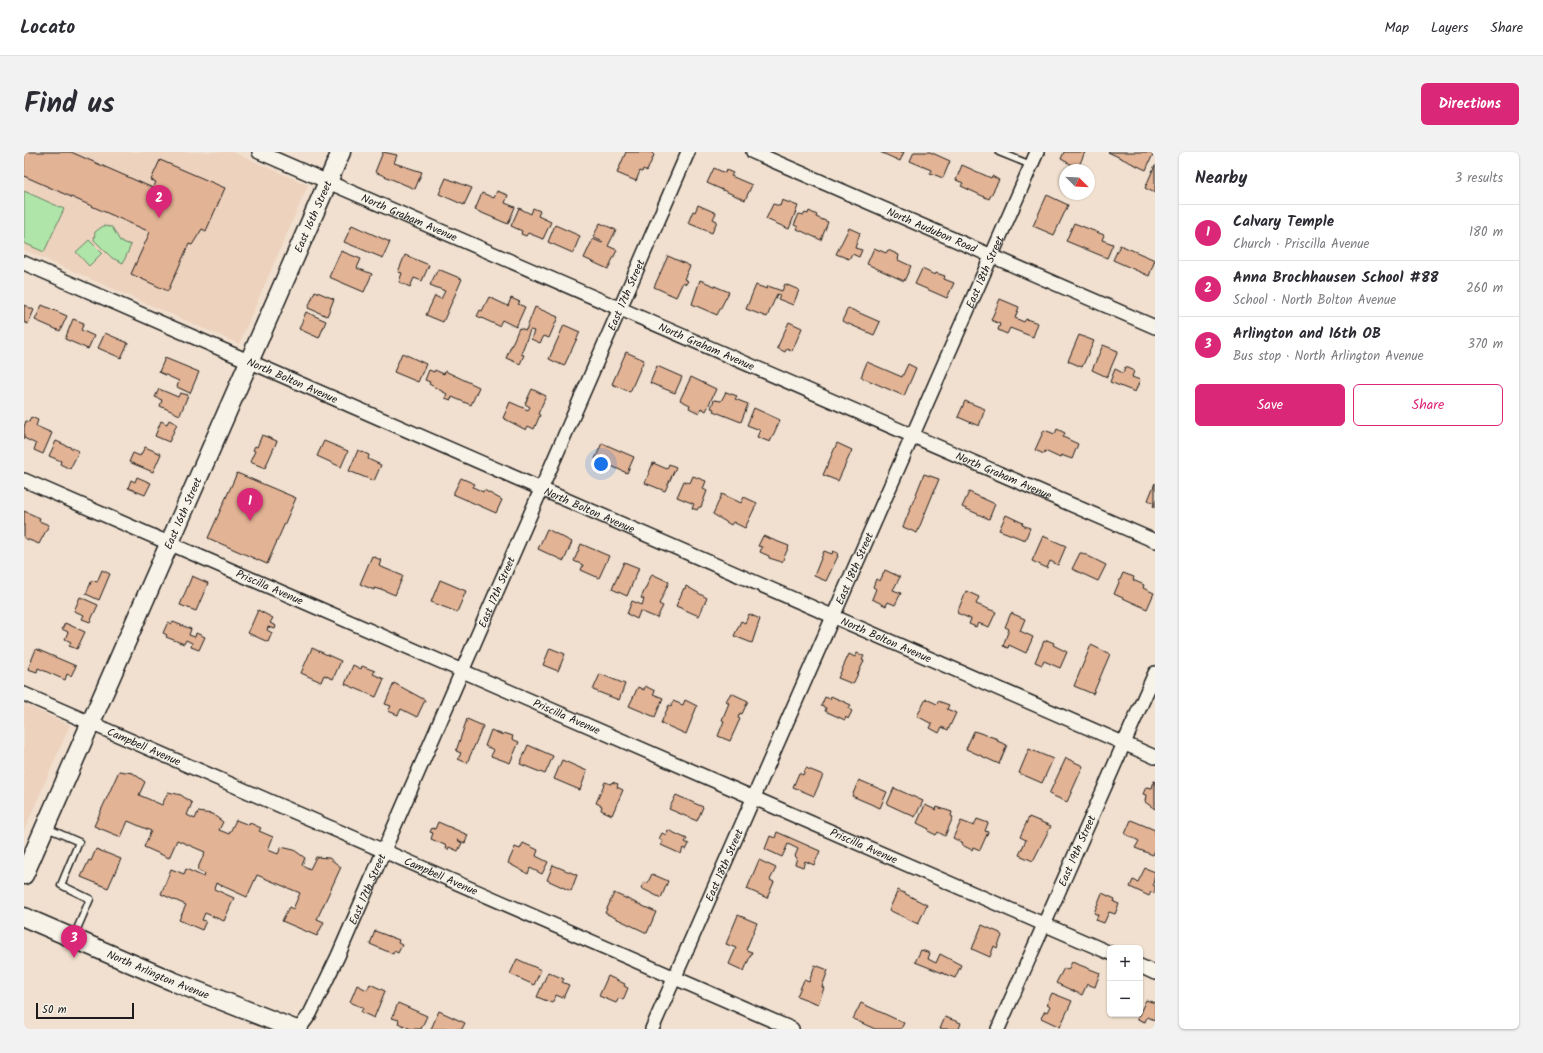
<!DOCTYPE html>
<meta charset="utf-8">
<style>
body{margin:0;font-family:Kalam,sans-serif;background:#f2f2f3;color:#2b2b33}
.controls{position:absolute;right:12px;bottom:12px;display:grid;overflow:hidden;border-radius:6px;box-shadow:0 1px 3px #0004}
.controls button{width:36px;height:36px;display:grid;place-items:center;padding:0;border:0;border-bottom:1px solid #e1e1e2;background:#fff;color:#2b2b33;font:20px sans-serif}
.compass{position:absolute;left:1035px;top:12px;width:36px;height:36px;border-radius:50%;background:#fff;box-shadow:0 1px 3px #0004;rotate:114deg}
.scale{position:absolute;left:12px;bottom:10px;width:98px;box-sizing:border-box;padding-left:4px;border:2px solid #1c1c1c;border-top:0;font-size:11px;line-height:14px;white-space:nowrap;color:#1c1c1c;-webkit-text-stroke:3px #f7f3e8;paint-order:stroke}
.you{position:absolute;left:577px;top:312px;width:14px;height:14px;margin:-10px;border:3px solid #fff;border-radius:50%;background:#1a73e8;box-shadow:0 0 0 6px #1a73e833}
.badge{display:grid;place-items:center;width:26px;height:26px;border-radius:50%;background:#db2777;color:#fff;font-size:13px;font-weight:700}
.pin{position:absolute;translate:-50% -33px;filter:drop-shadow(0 1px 2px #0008)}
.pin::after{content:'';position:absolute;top:21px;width:14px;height:12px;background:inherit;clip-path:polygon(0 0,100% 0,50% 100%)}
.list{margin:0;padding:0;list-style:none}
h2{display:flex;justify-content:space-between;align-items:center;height:52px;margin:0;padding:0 16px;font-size:17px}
h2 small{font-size:13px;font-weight:400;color:#7c7c81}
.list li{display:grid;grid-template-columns:26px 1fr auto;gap:12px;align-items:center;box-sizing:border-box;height:56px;padding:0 16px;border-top:1px solid #e1e1e2}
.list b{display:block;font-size:15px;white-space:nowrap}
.list p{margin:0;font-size:13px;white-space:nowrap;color:#7c7c81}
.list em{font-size:13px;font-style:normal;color:#7c7c81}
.actions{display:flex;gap:8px;padding:12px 16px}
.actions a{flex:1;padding:9px 0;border:1px solid #db2777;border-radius:6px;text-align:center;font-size:14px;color:#db2777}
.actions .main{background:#db2777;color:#fff}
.map{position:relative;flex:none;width:1131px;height:877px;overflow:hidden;border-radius:6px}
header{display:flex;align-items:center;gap:24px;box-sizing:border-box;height:56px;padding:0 20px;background:#fff;border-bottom:1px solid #e1e1e2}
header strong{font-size:19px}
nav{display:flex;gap:22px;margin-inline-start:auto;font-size:14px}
.intro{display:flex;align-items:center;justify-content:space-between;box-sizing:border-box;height:96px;padding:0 24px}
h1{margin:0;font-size:28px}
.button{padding:10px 18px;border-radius:6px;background:#db2777;color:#fff;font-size:14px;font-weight:700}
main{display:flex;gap:24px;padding:0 24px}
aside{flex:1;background:#fff;border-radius:6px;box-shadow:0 1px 3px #0004}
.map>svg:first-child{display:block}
.built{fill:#edd2be}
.green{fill:#afe5a8;stroke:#668062}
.building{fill:#e3b395;stroke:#1c1c1c}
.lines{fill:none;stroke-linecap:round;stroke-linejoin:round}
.service-casing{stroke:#1c1c1c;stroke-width:9}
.minor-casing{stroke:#1c1c1c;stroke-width:16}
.secondary-casing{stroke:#1c1c1c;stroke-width:21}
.service{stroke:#f7f3e8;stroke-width:6}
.minor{stroke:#f7f3e8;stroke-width:13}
.secondary{stroke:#f7f3e8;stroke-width:18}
.labels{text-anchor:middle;stroke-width:3;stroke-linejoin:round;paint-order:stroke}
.street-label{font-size:11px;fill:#1c1c1c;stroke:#f7f3e8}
</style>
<header>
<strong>Locato</strong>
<nav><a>Map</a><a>Layers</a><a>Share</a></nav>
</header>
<div class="intro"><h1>Find us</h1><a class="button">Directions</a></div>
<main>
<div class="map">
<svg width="1131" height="877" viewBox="0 0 1131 877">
<rect width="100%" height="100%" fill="#f1e0cf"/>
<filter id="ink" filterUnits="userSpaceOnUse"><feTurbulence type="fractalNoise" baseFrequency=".025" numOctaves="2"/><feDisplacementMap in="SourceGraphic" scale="8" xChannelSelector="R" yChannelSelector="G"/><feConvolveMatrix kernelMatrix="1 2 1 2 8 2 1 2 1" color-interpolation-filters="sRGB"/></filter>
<g filter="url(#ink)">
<g class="built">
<polygon points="0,0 209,0 284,33 215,192 0,98"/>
<polygon points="0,552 46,573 0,679"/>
</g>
<g class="green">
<polygon points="0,39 40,57 20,100 0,91"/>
<polygon points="79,74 88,75 96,89 107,93 99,111 88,106 70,88 71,80"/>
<polygon points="65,88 78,101 65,114 52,100"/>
</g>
<g class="building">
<polygon points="0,0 47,0 129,36 132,30 127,28 136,8 201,36 182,79 178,77 168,93 165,92 144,139 107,122 126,80 0,24"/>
<polygon points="359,0 373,3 370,11 398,20 391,37 351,20"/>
<polygon points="602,0 627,0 630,3 623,19 619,17 618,20 616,19 612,29 593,21"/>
<polygon points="856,0 880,0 876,9"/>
<polygon points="890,0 906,0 926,9 919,26 906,21 907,18 886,9"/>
<polygon points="1040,0 1061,0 1054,16 1037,7"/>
<polygon points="1084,0 1125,0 1129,2 1122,18"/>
<polygon points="938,13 967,26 968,24 975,28 965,47 937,34 939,31 932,28"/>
<polygon points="1131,13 1131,41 1121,36"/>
<polygon points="690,16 701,21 702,18 709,21 707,24 728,33 721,48 683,31"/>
<polygon points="422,26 448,36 440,53 415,42"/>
<polygon points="473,39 484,43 481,51 491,55 484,72 451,58 458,41 470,46"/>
<polygon points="1023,43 1044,53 1030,83 1009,74"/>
<polygon points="758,48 774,54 765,77 742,67 749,52 756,54"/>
<polygon points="674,53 692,61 689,67 693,69 688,81 664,71 669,59 671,60"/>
<polygon points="495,56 507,62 509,56 516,59 514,64 527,70 519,87 504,81 502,84 497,82 498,79 487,74"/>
<polygon points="785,59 793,63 792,65 804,70 797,88 773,77 774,75 770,73 775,62 780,63 781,61 784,62"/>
<polygon points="576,71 592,78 584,94 593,98 584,117 560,106 569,87 578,91 579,90 569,85"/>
<polygon points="1050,71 1080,83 1078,88 1089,92 1083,106 1042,89"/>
<polygon points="328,73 366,90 359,106 320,90"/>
<polygon points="531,73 556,84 549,101 524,90"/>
<polygon points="825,76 836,81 831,96 838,98 835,105 828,102 825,107 812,102"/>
<polygon points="1096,93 1131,108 1125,124 1089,108"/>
<polygon points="850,96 862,101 864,98 875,103 874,108 887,114 880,129 843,112"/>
<polygon points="317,99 337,107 333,116 348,122 340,140 305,125"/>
<polygon points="381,103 405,113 398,129 390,126 386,135 375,130 378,121 374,120"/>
<polygon points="644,104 666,114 660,127 664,129 662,132 659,130 652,145 630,135"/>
<polygon points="414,117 438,127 419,170 402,163 411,144 417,147 421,139 406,133"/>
<polygon points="898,117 911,123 912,121 921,124 920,127 930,131 923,146 891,132"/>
<polygon points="676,128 705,140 693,163 668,152"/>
<polygon points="761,132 775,138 769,153 754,147 756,143 753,142 743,165 722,157 732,133 743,137 744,134 758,139"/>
<polygon points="291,139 310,147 303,164 284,156"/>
<polygon points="465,145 484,154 487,146 496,150 494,152 501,155 492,175 478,168 475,174 453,164 456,158 458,159"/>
<polygon points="976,147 995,155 991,166 1000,170 1002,167 1014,171 1009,185 986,176 983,182 974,178 976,172 967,168"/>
<polygon points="0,153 10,158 4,172 0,170"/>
<polygon points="18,153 43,164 36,179 11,168"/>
<polygon points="511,155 534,165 525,186 520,184 516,191 507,187 510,179 506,178 497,202 500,203 496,212 482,206 495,176 502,178"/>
<polygon points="824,156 856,170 850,183 818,169"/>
<polygon points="282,160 302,169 295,186 275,177"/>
<polygon points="49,167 60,171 57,178 70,184 64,197 41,187"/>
<polygon points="765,170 778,176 768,199 763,196 761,200 753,196"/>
<polygon points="540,173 556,180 540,214 525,207"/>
<polygon points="81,181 104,191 97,206 74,196"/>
<polygon points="1055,183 1070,189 1058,215 1044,209"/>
<polygon points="1079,193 1094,199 1083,225 1068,218"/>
<polygon points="602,200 620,208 606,240 588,232"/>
<polygon points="378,201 402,212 394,230 370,220"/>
<polygon points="141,206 175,220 166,241 153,235 155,229 135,220"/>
<polygon points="843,210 878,225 884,212 892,216 880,244 837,225"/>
<polygon points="633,214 658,225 651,241 626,231"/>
<polygon points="1101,215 1110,219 1108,225 1116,228 1111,240 1086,230 1091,217 1099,221"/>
<polygon points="405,218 410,220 411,218 413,219 420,222 421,219 455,235 447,253 428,245 427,248 421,246 423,242 405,232 406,230 401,228"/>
<polygon points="667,225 692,237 682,259 677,256 675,261 665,256 666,253 656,248"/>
<polygon points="135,237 154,245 156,241 164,243 156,263 136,254 138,248 131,245"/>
<polygon points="508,237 522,244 514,262 516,263 510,277 504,274 502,278 479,266 486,250 504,258 506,255 501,252"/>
<polygon points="702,240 713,244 711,247 724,252 717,270 689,259 690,257 687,256 690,248 697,249"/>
<polygon points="941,249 961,257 955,274 934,265"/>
<polygon points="730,256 756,268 746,290 733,285 736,278 723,273"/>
<polygon points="7,265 14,268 12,274 28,281 19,302 10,298 12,292 0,286 0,275 2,269 5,270"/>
<polygon points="145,268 153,272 145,290 131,284 137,269 143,272"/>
<polygon points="1033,277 1041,281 1039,285 1054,292 1048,307 1037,303 1036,306 1021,299 1020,302 1011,298 1020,278 1031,282"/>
<polygon points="238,283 253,289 241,316 226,310 231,299 229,298 231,294 233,295"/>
<polygon points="32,289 55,299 46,317 36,312 37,309 25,304"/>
<polygon points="300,289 324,299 317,315 293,304"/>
<polygon points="578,291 610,305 603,321 571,307"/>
<polygon points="813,291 828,298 814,329 799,323"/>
<polygon points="121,295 137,302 129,320 105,310 109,301 116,304"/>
<polygon points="334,298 345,303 344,307 357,313 350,329 325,319"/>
<polygon points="629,311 643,317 645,312 652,315 641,339 621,331"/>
<polygon points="213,321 272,346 243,412 184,386"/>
<polygon points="900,322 915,327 893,381 879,375"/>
<polygon points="669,324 682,329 679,337 683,339 677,355 675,355 673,358 668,356 670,352 653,345 660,329 666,331"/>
<polygon points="113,325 127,331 121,343 104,336 107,328 111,330"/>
<polygon points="437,326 451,332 449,335 459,340 460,338 478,348 472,361 429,342"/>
<polygon points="1131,331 1131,355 1129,354 1130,351 1124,348"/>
<polygon points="945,340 971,352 965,367 938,355"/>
<polygon points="698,342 717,351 720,345 733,351 721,376 709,370 707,373 689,362"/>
<polygon points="0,359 16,366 15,369 25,373 15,392 0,386"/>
<polygon points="982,363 999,371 998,373 1006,376 1001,388 975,378"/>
<polygon points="523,377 548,390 540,409 514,397"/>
<polygon points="739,384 765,394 758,410 745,406 745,404 736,400 738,395 734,394"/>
<polygon points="1019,384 1042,394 1034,413 1026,409 1023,416 1008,409"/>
<polygon points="557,392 585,404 575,426 557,418 559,413 550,409"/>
<polygon points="800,399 808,402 809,399 814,401 813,404 814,404 802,429 790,424"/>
<polygon points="1056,401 1058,401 1082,413 1074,429 1048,417"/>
<polygon points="348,404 357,408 355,414 379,424 371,443 357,437 357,438 350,436 350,438 336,432"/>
<polygon points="600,410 615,416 603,444 588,437"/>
<polygon points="78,418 86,422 75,448 62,442 68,428 73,430"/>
<polygon points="861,418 876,425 869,438 877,441 871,453 864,450 862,454 848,447 852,437 849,435 852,427 856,429"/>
<polygon points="1099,421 1110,425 1109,428 1120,433 1119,436 1130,441 1123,457 1090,442"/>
<polygon points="628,422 645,430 635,452 639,454 633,466 616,459 613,467 603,462 608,449 618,453 620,447 617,446"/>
<polygon points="168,424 184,431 172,459 156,453"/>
<polygon points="416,428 442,439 433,460 407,450"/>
<polygon points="662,434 683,446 675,464 652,454 660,436 661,437"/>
<polygon points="942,439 955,445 952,452 972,460 965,475 954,471 952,475 945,472 947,467 933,461"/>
<polygon points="56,445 74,453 66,470 58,467 60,463 50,459"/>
<polygon points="234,458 249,466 246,471 252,474 251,477 244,475 243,478 248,481 244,490 224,481"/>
<polygon points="987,461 1001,467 996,479 1009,485 1002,501 985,493 984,496 979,494 985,477 981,475"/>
<polygon points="725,462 736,467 728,491 710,484 717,469 721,471"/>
<polygon points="144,470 148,472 149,470 167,477 165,483 171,485 172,481 181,485 175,498 167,495 168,491 162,488 160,492 142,485 143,483 139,481"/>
<polygon points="41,471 61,480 53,497 45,494 47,490 41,487 44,480 38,477"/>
<polygon points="1023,488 1030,491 1029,493 1043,500 1036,516 1020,509 1018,513 1011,510 1020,489 1022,490"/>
<polygon points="1067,493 1086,502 1069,542 1050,534"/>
<polygon points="288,496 317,509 309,527 300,523 297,530 277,521"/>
<polygon points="526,496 541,502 534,519 519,513"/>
<polygon points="12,497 52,514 47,524 43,522 41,528 14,516 13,520 4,517"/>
<polygon points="833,501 840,504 838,508 840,509 829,532 814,526 825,502 831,505"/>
<polygon points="329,513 337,517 338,514 351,519 349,522 360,527 352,545 321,532"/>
<polygon points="576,522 601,532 595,548 569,538"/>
<polygon points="370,531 401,548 393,565 377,557 374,563 364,559 367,554 361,552"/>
<polygon points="621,534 631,539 629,542 639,546 631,565 605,554 614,535 620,538"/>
<polygon points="707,541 724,549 718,562 716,561 714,566 716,567 706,589 694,584 700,569 698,568 705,551 702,549"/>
<polygon points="807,544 827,553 825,557 828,559 824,567 822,565 821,568 801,559 802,556 797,554 801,545 806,547"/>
<polygon points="902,547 913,552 914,549 925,553 923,557 932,561 924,578 918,575 915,581 906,576 908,572 893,564"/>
<polygon points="661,548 673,554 662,582 637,571 645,553 647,554 649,549 659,553"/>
<polygon points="443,567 459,574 443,611 434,607 437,601 432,599"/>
<polygon points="467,578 479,583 480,581 489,584 488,587 495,590 486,611 467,604 470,598 461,594"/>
<polygon points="950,579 974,587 973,589 983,593 975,612 942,597"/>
<polygon points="504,593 529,604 521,622 496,612"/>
<polygon points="1005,597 1029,607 1018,631 995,621"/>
<polygon points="1042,606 1059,614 1043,650 1025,642"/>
<polygon points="538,608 563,619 556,638 530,627"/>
<polygon points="782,616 799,623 790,644 769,635 775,621 779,623"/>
<polygon points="95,619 109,621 121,630 115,643 138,653 144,640 157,643 168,651 163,663 171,667 174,660 188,662 199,670 195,678 205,682 212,668 225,673 226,671 237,676 235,679 249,685 244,698 254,702 257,695 270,698 281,706 278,713 286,717 292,705 305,706 317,715 293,767 300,770 293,784 258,769 265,755 269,757 276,741 233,723 223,745 192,731 190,737 210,746 200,769 181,761 178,768 182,769 178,778 155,768 162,753 137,742 147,717 160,722 162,717 180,725 181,722 173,718 181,700 153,688 145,706 120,695 127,679 104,669 97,685 70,674"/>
<polygon points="835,628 863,640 856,656 828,644"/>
<polygon points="1130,629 1131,629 1131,657 1121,650 1122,643 1119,642 1122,635 1128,636"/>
<polygon points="581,630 587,632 588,630 594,632 593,635 599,638 588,663 577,658 578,654 572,651"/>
<polygon points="870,636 899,649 891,665 863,652"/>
<polygon points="652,643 679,655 673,669 645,657"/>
<polygon points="901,653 912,658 913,655 928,660 927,664 929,665 921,684 914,680 912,683 904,679 905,677 893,671"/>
<polygon points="1005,665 1027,674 1009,709 995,703 1002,688 996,685"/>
<polygon points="953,667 964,671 961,679 964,680 956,698 949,695 948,698 938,693 939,691 929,686 937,669 950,674"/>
<polygon points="1107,668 1131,678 1131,698 1129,703 1111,696 1115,689 1101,682"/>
<polygon points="414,670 444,683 441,691 433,688 438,691 434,699 425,695 424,698 422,697 423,694 407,687 409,681 406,680 408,676 411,677"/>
<polygon points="644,678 663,687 661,690 665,692 662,698 659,696 657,702 637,693 639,689 635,687 638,681 642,683"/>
<polygon points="753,680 796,699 790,713 781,709 779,715 771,712 773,706 771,704 774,697 764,692 758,705 741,697 746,684 751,686"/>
<polygon points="499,691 514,698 512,704 524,710 518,722 506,716 504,722 484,711 491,695 496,697"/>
<polygon points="72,697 97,707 84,736 57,725 65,708 67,709"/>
<polygon points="735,708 752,716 746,728 750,730 743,746 723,737"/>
<polygon points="529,713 553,723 547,739 523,728"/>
<polygon points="1121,716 1131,720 1129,733 1131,734 1131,741 1127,740 1125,744 1106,735 1109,728 1114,730"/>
<polygon points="628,722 644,729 637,746 617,736 620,730 623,732"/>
<polygon points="874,738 903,753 894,772 865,758"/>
<polygon points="590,741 632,760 623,781 581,761"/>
<polygon points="1078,741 1091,747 1090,750 1095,752 1091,762 1085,760 1080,771 1072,768 1074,763 1070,761"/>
<polygon points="714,763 733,771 722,798 728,800 720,819 705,812 712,796 702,792"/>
<polygon points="958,773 976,781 978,784 973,796 970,794 966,805 948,797"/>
<polygon points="351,779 375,788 374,791 378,793 374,801 370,799 369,802 346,792"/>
<polygon points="897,798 906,801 904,807 912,811 916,802 937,813 931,826 891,810"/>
<polygon points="493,807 517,818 510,833 486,822"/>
<polygon points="1048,810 1076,821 1071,835 1063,832 1058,843 1032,831 1040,816 1044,818"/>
<polygon points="791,813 804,818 798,835 800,836 794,852 773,844 780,828 785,830"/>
<polygon points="524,820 540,827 538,830 545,833 539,846 532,843 528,851 513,845"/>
<polygon points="584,824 601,832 600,834 604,836 599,848 595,846 592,851 575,844"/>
<polygon points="346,832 361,839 350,866 337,860 339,856 326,850 333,833 343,838"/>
<polygon points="1028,841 1048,849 1036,875 1017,866 1021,859 1023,860 1026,854 1023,852"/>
<polygon points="1122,848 1131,851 1131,868 1123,865 1121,870 1113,867"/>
<polygon points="374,851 403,864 397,877 387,877 374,871 375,868 368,866"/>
<polygon points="837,851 880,871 877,877 851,877 829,867"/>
<polygon points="415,859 441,871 438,877 407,877"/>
<polygon points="921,865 937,871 935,877 916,877"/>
</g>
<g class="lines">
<defs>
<g id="service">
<polyline points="975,0 1007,13"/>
<polyline points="23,676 55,690 37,733 66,747 50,784"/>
</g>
<g id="minor">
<path id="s1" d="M 235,0 L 1131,389"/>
<path id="s2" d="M 729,0 L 1131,175"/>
<path id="s3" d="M 0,111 L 1131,605"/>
<path id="s4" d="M 0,328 L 1086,801"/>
<path id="s5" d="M 0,542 L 768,877"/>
<polyline points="1116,814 1131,821"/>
<path id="s6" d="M 275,877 L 286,862 L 314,804 L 664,0"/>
<path id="s7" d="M 628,877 L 1013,0"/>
<path id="s8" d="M 974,877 L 1131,521"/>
</g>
<g id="secondary">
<path id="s9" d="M 0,723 L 317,0"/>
<path id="s10" d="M 0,765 L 148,829 L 270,877"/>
</g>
</defs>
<use href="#service" class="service-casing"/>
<use href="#minor" class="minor-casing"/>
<use href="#secondary" class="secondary-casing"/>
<use href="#service" class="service"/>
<use href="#minor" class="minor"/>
<use href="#secondary" class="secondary"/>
</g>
</g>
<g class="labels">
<g class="street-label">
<text dy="4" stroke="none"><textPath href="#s9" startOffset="719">East 16th Street</textPath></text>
<text dy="4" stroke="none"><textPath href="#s1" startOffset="164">North Graham Avenue</textPath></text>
<text dy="4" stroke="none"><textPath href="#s2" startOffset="195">North Audubon Road</textPath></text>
<text dy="4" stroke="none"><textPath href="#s7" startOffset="827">East 18th Street</textPath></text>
<text dy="4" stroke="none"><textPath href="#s6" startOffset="804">East 17th Street</textPath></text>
<text dy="4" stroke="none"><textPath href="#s1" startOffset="488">North Graham Avenue</textPath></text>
<text dy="4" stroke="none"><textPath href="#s3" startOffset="293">North Bolton Avenue</textPath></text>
<text dy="4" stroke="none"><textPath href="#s1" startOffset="812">North Graham Avenue</textPath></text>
<text dy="4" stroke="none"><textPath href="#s3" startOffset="617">North Bolton Avenue</textPath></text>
<text dy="4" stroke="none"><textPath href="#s9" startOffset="395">East 16th Street</textPath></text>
<text dy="4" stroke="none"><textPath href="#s7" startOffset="503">East 18th Street</textPath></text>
<text dy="4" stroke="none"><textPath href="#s4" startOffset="268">Priscilla Avenue</textPath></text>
<text dy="4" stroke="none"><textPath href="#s6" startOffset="480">East 17th Street</textPath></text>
<text dy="4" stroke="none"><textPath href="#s3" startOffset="941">North Bolton Avenue</textPath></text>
<text dy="4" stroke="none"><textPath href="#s4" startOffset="592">Priscilla Avenue</textPath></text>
<text dy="4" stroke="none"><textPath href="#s5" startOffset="131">Campbell Avenue</textPath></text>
<text dy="4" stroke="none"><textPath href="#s4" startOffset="916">Priscilla Avenue</textPath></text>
<text dy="4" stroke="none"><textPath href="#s8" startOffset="195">East 19th Street</textPath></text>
<text dy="4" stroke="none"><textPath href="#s7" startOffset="179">East 18th Street</textPath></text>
<text dy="4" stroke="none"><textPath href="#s5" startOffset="455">Campbell Avenue</textPath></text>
<text dy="4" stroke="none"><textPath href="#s6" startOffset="156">East 17th Street</textPath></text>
<text dy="4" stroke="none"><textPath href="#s10" startOffset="146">North Arlington Avenue</textPath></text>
</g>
</g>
</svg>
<div class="controls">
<button>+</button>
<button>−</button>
</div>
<svg class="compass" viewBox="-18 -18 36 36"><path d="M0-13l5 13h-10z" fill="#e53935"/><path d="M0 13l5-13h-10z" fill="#7c7c81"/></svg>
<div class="scale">50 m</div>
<div class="you"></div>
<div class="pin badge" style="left:226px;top:369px">1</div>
<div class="pin badge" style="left:135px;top:66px">2</div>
<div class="pin badge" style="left:50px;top:806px">3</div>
</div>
<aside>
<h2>Nearby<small>3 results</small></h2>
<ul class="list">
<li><span class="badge">1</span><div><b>Calvary Temple</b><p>Church · Priscilla Avenue</p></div><em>180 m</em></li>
<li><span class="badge">2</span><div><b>Anna Brochhausen School #88</b><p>School · North Bolton Avenue</p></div><em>260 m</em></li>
<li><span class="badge">3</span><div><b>Arlington and 16th OB</b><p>Bus stop · North Arlington Avenue</p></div><em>370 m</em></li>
</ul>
<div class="actions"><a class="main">Save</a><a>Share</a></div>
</aside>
</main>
